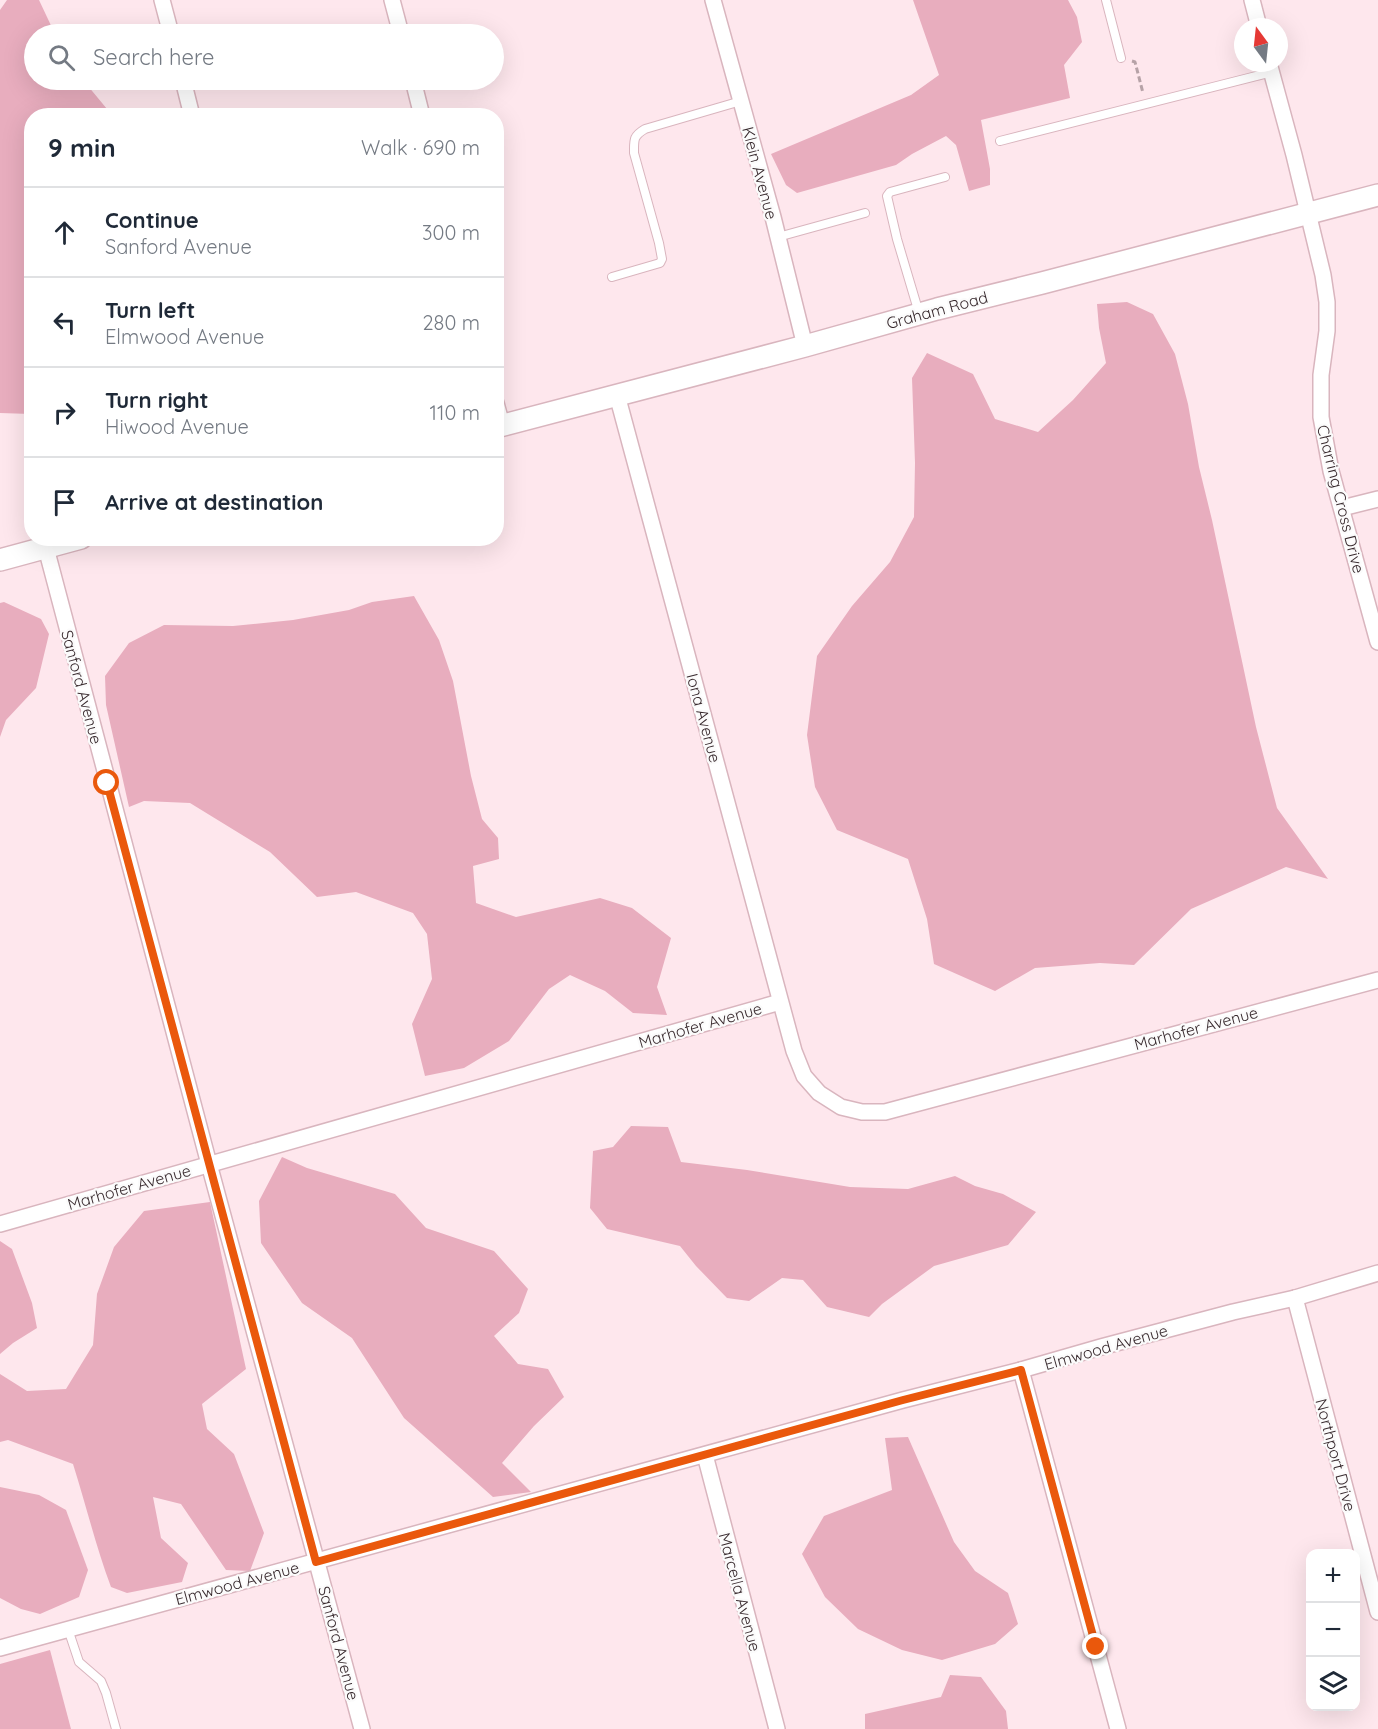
<!DOCTYPE html>
<meta charset="utf-8">
<style>
body{margin:0;font-family:Quicksand,sans-serif;background:#f6f6f7;color:#1f2937}
.controls{position:absolute;right:18px;bottom:18px;display:grid;overflow:hidden;border-radius:12px;box-shadow:0 6px 24px #0002}
.controls button{width:54px;height:54px;display:grid;place-items:center;padding:0;border:0;border-bottom:2px solid #e0e1e3;background:#fff;color:#1f2937;font:30px sans-serif}
.compass{position:absolute;left:1234px;top:18px;width:54px;height:54px;border-radius:50%;background:#fff;box-shadow:0 6px 24px #0002;rotate:345deg}
.stop{position:absolute;width:18px;height:18px;margin:-14px;border:4px solid #ea580c;border-radius:50%;background:#fff}
.stop.end{background:#ea580c;border-color:#fff;box-shadow:0 2px 6px #0008}
.list{margin:0;padding:0;list-style:none}
h2{display:flex;justify-content:space-between;align-items:center;height:78px;margin:0;padding:0 24px;font-size:26px}
h2 small{font-size:20px;font-weight:400;color:#747a83}
.list li{display:grid;grid-template-columns:39px 1fr auto;gap:18px;align-items:center;box-sizing:border-box;height:90px;padding:0 24px;border-top:2px solid #e0e1e3}
.list b{display:block;font-size:22px;white-space:nowrap}
.list p{margin:0;font-size:20px;white-space:nowrap;color:#747a83}
.list em{font-size:20px;font-style:normal;color:#747a83}
.icon{flex:none;width:33px;height:33px;fill:none;stroke:currentColor;stroke-width:2;stroke-linecap:round;stroke-linejoin:round}
.map{position:relative;flex:none;width:1378px;height:1729px;overflow:hidden}
.search{position:absolute;background:#fff;box-shadow:0 6px 24px #0002;left:24px;top:24px;width:480px;height:66px;display:flex;align-items:center;gap:15px;box-sizing:border-box;padding:0 21px;border-radius:33px;color:#747a83;font-size:22px}
.panel{position:absolute;background:#fff;box-shadow:0 6px 24px #0002;left:24px;top:108px;width:480px;height:438px;border-radius:24px}
.map>svg:first-child{display:block}
.green{fill:#e8adbe}
.lines{fill:none;stroke-linecap:round;stroke-linejoin:round}
.service-casing{stroke:#d9b5be;stroke-width:10}
.minor-casing{stroke:#d9b5be;stroke-width:18}
.secondary-casing{stroke:#d9b5be;stroke-width:24}
.path{stroke:#b6a2a7;stroke-width:3;stroke-dasharray:6 3;stroke-linecap:butt}
.service{stroke:#fff;stroke-width:8}
.minor{stroke:#fff;stroke-width:15}
.secondary{stroke:#fff;stroke-width:21}
.route{stroke:#ea580c;stroke-width:8}
.labels{text-anchor:middle;stroke-width:4.5;stroke-linejoin:round;paint-order:stroke}
.street-label{font-size:16px;fill:#37292d;stroke:#fbfbfb}
</style>
<div class="map">
<svg width="1378" height="1729" viewBox="0 0 1378 1729">
<rect width="100%" height="100%" fill="#fee7ed"/>
<g class="green">
<polygon points="7,0 39,0 55,34 34,34 34,80 83,80 112,115 32,116 31,414 0,413 0,10"/>
<polygon points="913,0 1068,0 1077,17 1082,42 1064,65 1070,98 981,120 990,169 990,185 969,191 956,145 946,136 912,154 896,165 797,193 786,185 771,154 911,95 939,75"/>
<polygon points="1127,302 1153,314 1175,354 1188,404 1199,467 1212,520 1256,727 1277,808 1328,879 1286,867 1191,909 1134,965 1100,963 1035,968 995,991 934,964 927,919 908,859 837,830 815,787 807,735 817,656 852,606 890,562 914,517 915,463 912,378 927,353 973,374 995,419 1038,432 1073,400 1106,363 1099,328 1097,304"/>
<polygon points="414,596 439,640 453,681 471,776 482,819 498,838 499,859 473,866 476,903 516,917 600,898 632,908 671,938 657,987 667,1015 633,1013 605,991 570,975 549,989 509,1041 464,1068 425,1076 412,1024 432,979 427,934 413,913 356,892 317,897 270,852 190,803 144,801 129,807 106,705 105,676 129,643 164,625 233,626 293,620 349,610 372,602"/>
<polygon points="4,602 41,619 49,634 36,688 6,720 0,737 0,603"/>
<polygon points="631,1126 668,1127 681,1162 747,1170 850,1187 908,1189 955,1176 975,1186 1003,1194 1036,1212 1008,1245 934,1266 882,1304 869,1317 827,1307 803,1280 782,1278 749,1301 727,1298 696,1266 680,1246 607,1229 590,1208 593,1151 613,1147"/>
<polygon points="282,1157 307,1168 395,1194 426,1228 494,1251 528,1289 519,1313 494,1336 518,1364 548,1369 564,1397 534,1426 502,1463 531,1492 493,1497 404,1418 352,1338 302,1303 261,1243 259,1201"/>
<path d="M 210,1202 L 246,1369 L 202,1404 L 207,1429 L 234,1454 L 264,1533 L 250,1571 L 226,1570 L 181,1504 L 153,1497 L 161,1538 L 188,1563 L 182,1582 L 127,1593 L 111,1587 C 96,1547 86,1505 73,1464 L 8,1440 L 0,1442 L 0,1374 L 27,1391 L 66,1389 L 93,1345 L 97,1294 L 114,1247 L 144,1211 Z"/>
<polygon points="0,1241 12,1249 32,1303 37,1328 13,1343 0,1354"/>
<polygon points="908,1437 954,1542 975,1571 1008,1593 1018,1624 995,1644 942,1660 902,1650 858,1629 825,1597 802,1554 824,1516 892,1490 885,1438"/>
<polygon points="0,1487 39,1495 66,1510 88,1570 79,1597 40,1614 21,1609 0,1598"/>
<polygon points="50,1650 71,1729 0,1729 0,1664"/>
<polygon points="950,1675 981,1677 1006,1711 1008,1729 865,1729 865,1714 941,1697"/>
</g>
<g class="lines">
<defs>
<g id="service">
<polyline points="1106,0 1121,58"/>
<polyline points="1000,141 1272,72"/>
<polyline points="778,237 865,213"/>
<path d="M 612,277 L 660,263 L 662,259 L 659,243 L 634,153 C 634,140 633,136 645,129 L 741,101"/>
<polyline points="919,313 897,239 887,196 890,192 945,177"/>
<polyline points="68,1629 79,1662 101,1681 106,1693 116,1729"/>
</g>
<g id="minor">
<polyline points="162,0 171,34"/>
<polyline points="392,0 401,34"/>
<polyline points="713,0 773,217 805,346"/>
<polyline points="1252,0 1259,27"/>
<polyline points="1269,63 1294,155 1323,275 1327,302 1327,331 1321,375 1321,417 1331,471 1378,642"/>
<polyline points="183,80 192,116"/>
<polyline points="413,80 422,116"/>
<polyline points="617,395 794,1051 804,1076 819,1093 841,1107 862,1112 885,1112 1378,980"/>
<polyline points="496,403 502,425"/>
<polyline points="1342,508 1378,499"/>
<polyline points="46,548 209,1164 362,1729"/>
<path d="M 0,1224 C 259,1148 520,1077 780,1002"/>
<polyline points="1295,1298 1378,1612"/>
<polyline points="1021,1370 1118,1729"/>
<polyline points="705,1455 777,1729"/>
<polyline points="0,1648 903,1400 1021,1370 1101,1347 1233,1312 1295,1298 1378,1273"/>
</g>
<g id="secondary">
<polyline points="496,427 805,346 937,309 1042,283 1378,195"/>
<polyline points="0,560 81,538"/>
</g>
</defs>
<use href="#service" class="service-casing"/>
<use href="#minor" class="minor-casing"/>
<use href="#secondary" class="secondary-casing"/>
<polyline class="path" points="1132,61 1135,62 1143,93"/>
<use href="#service" class="service"/>
<use href="#minor" class="minor"/>
<use href="#secondary" class="secondary"/>
</g>
<g class="lines">
<polyline class="route" points="107,783 316,1562 903,1400 1021,1370 1096,1647"/>
</g>
<g class="labels">
<g class="street-label">
<text transform="translate(760 173) rotate(75)" y="6">Klein Avenue</text>
<text transform="translate(937 310) rotate(-15)" y="6">Graham Road</text>
<text transform="translate(1341 499) rotate(76)" y="6">Charring Cross Drive</text>
<text transform="translate(82 687) rotate(75)" y="6">Sanford Avenue</text>
<text transform="translate(704 718) rotate(75)" y="6">Iona Avenue</text>
<text transform="translate(700 1025) rotate(-16)" y="6">Marhofer Avenue</text>
<text transform="translate(1196 1028) rotate(-15)" y="6">Marhofer Avenue</text>
<text transform="translate(129 1187) rotate(-16)" y="6">Marhofer Avenue</text>
<text transform="translate(1106 1347) rotate(-16)" y="6">Elmwood Avenue</text>
<text transform="translate(1336 1455) rotate(75)" y="6">Northport Drive</text>
<text transform="translate(237 1583) rotate(-15)" y="6">Elmwood Avenue</text>
<text transform="translate(740 1592) rotate(75)" y="6">Marcella Avenue</text>
<text transform="translate(339 1643) rotate(75)" y="6">Sanford Avenue</text>
</g>
</g>
</svg>
<div class="controls">
<button>+</button>
<button>−</button>
<button><svg class="icon" aria-label="layers" viewBox="0 0 24 24"><path d="M12 4l9 5-9 5-9-5zM3 14l9 5 9-5"/></svg></button>
</div>
<svg class="compass" viewBox="-18 -18 36 36"><path d="M0-13l5 13h-10z" fill="#e53935"/><path d="M0 13l5-13h-10z" fill="#747a83"/></svg>
<div class="stop" style="left:107px;top:783px"></div>
<div class="stop end" style="left:1096px;top:1647px"></div>
<div class="search"><svg class="icon" aria-label="search" viewBox="0 0 24 24"><circle cx="10" cy="10" r="6"/><path d="M15 15l6 6"/></svg>Search here</div>
<section class="panel">
<h2>9 min<small>Walk · 690 m</small></h2>
<ul class="list">
<li><svg class="icon" aria-label="ahead" viewBox="0 0 24 24"><path d="M12 20V5M6 11l6-6 6 6"/></svg><div><b>Continue</b><p>Sanford Avenue</p></div><em>300 m</em></li>
<li><svg class="icon" aria-label="left" viewBox="0 0 24 24"><path d="M17 20v-9H6M10 6l-5 5 5 5"/></svg><div><b>Turn left</b><p>Elmwood Avenue</p></div><em>280 m</em></li>
<li><svg class="icon" aria-label="right" viewBox="0 0 24 24"><path d="M7 20v-9h11M14 6l5 5-5 5"/></svg><div><b>Turn right</b><p>Hiwood Avenue</p></div><em>110 m</em></li>
<li><svg class="icon" aria-label="arrive" viewBox="0 0 24 24"><path d="M6 21V4h12l-3 4 3 4H6"/></svg><div><b>Arrive at destination</b></div></li>
</ul>
</section>
</div>
